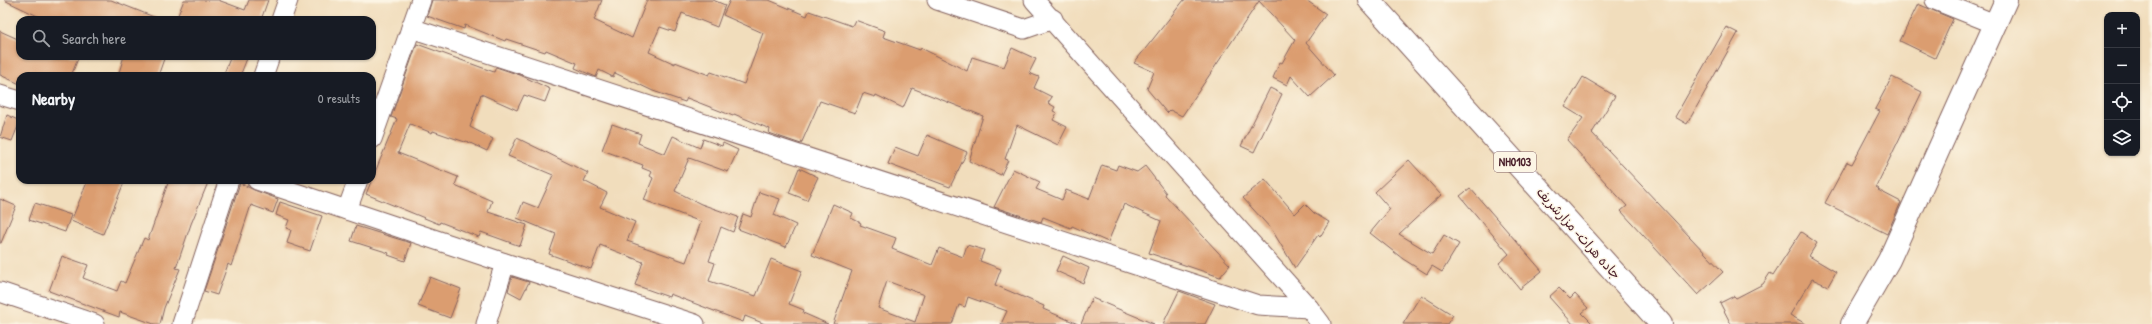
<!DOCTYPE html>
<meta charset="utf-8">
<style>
body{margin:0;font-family:"Patrick Hand","Playpen Sans Arabic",sans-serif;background:#20242c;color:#f1f3f6}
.controls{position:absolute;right:12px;top:12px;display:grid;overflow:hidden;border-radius:8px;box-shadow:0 1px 3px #0004}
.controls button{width:36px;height:36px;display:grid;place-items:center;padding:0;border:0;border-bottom:1px solid #363941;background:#171b24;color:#f1f3f6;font:20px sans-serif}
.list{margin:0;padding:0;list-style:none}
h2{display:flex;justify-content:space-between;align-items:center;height:52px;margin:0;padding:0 16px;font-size:17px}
h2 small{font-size:13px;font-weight:400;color:#9ea1a6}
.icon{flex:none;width:22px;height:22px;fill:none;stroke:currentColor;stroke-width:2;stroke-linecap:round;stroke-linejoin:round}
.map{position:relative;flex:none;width:2152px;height:324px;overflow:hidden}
.search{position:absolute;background:#171b24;box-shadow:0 1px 3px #0004;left:16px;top:16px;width:360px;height:44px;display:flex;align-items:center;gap:10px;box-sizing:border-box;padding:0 14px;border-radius:12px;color:#9ea1a6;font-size:15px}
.panel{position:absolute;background:#171b24;box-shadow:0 1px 3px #0004;left:16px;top:72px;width:360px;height:112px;border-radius:12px}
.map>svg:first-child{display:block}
.building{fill:#db9d6f;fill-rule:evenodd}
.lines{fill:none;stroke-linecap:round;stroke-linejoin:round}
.minor-casing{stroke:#84625e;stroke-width:21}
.primary-casing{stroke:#84625e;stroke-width:24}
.trunk-casing{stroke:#84625e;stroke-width:24}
.minor{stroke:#fff;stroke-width:19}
.primary{stroke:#fff;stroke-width:22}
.trunk{stroke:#fff;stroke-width:22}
.labels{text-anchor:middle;stroke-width:3;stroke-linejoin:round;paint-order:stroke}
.shield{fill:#fcf5e5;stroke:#7f5f63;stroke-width:1}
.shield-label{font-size:12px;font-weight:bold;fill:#4a1f2b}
.street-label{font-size:13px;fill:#4a1f2b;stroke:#fcf5e5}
</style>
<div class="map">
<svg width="2152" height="324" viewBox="0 0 2152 324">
<rect width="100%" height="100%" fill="#fcf5e5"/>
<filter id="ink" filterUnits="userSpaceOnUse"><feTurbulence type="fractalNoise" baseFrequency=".025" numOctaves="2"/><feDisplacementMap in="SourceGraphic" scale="8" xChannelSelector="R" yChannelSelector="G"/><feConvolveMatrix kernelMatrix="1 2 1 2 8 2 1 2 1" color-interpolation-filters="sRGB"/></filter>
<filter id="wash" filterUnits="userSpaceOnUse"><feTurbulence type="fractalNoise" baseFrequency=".012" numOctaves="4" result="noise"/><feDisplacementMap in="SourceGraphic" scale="16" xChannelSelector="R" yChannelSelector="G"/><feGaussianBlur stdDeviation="0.9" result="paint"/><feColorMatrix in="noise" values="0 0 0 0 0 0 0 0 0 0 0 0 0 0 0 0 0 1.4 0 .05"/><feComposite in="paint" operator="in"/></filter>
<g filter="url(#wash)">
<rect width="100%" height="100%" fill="#f1ddbc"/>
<g id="blocks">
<g class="building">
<polygon points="4,0 111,0 159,19 46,20"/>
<polygon points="184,0 218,0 245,10 249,0 268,0 262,17 267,20 193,20 178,15"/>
<polygon points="432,0 602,0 594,20 632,38 647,0 713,0 725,5 717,27 682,13 675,32 660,27 649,52 675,64 675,62 709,75 711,72 744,84 763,33 723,15 730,0 769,0 807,16 809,11 852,26 855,20 885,31 883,37 920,50 921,48 967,71 972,57 1004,67 1012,48 1036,59 1029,73 1039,77 1034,88 1052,97 1048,103 1055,107 1053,111 1057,113 1053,120 1067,127 1058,145 1017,125 1005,159 1008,160 1001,175 969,161 983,116 912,88 903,108 876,95 875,97 863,93 855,113 820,101 801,144 769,133 770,129 734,114 733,116 687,98 685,102 653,91 615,73 613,77 599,70 596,77 575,68 577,63 546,50 545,52 506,39 505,41 465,25 464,29 427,16"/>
<polygon points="1184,0 1306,0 1326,14 1306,43 1334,75 1310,97 1291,76 1287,85 1273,78 1280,62 1282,63 1295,40 1259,1 1182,116 1170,110 1167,113 1147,89 1154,72 1134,63"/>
<polygon points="1918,4 1953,19 1935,58 1900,41"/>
<polygon points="1726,27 1738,33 1687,124 1675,117"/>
<polygon points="0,31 20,40 20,56 79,56 71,76 20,76 20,84 0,75"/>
<polygon points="417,44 494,72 496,67 520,75 550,89 545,102 524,95 517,110 481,94 470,127 493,139 487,151 466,141 465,142 433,131 432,133 410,124 398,153 458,177 455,185 492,201 488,212 527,225 520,246 481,232 479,237 440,222 439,224 366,194 397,119 391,117"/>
<polygon points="124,56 165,56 158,76 118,76"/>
<polygon points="231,56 248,56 240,76 223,76"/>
<polygon points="1583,77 1615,96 1592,133 1723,272 1698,295 1621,211 1627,206 1567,140 1583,118 1565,107"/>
<polygon points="1892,77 1922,92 1876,187 1879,189 1878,190 1901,202 1887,234 1825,203 1847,162 1852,164 1880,111 1875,109"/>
<polygon points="1270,88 1282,94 1254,152 1241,146"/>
<polygon points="7,115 20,121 12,141 0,137"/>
<polygon points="612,124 641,134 638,143 665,154 673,136 700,148 703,139 722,146 723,143 738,150 728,172 689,158 675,191 701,204 738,217 733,232 721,227 709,261 715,263 709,281 756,296 771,259 802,271 789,304 804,310 803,313 828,324 765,324 745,316 743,322 670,294 669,297 635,285 643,262 600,245 591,269 549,254 556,234 517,218 523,202 538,208 553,175 508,156 517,138 588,173 584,181 607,193 600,207 635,222 627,241 686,262 701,222 644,200 653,178 650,176 652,172 642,168 643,165 602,150"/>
<polygon points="927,135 967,152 950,187 888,164 895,147 918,156"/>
<polygon points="1409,160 1441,195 1399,234 1432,254 1444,235 1459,244 1442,272 1432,266 1427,274 1403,259 1370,233 1390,209 1375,192"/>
<polygon points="1102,165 1116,170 1118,165 1137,172 1145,166 1166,193 1165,195 1230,265 1220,277 1149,253 1161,221 1124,204 1108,242 1072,226 1071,228 1043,217 1041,222 994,207 1013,169 1040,182 1036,189 1062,200 1066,190 1089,199"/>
<polygon points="799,168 818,177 807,200 789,193"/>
<polygon points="1265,179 1295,214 1305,204 1314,213 1329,222 1320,237 1318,235 1295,268 1272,230 1243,198"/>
<polygon points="88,180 125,180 103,234 71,221"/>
<polygon points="169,180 209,180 191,224 176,268 180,269 164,308 160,324 154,324 120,312 119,317 49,291 62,256 88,265 83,278 117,291 121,281 125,283 144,238 148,240"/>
<polygon points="240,183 254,190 278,199 273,213 251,205 231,266 228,264 217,295 204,291"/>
<polygon points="1470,188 1542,271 1520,289 1499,263 1509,254 1460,196"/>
<polygon points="759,192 780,199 774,215 796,225 786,247 738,229 743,214 751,217"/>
<polygon points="0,199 16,206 1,243 0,243"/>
<polygon points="280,202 322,216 310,251 287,243 291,230 286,228 289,220 276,215"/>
<polygon points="35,203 71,215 65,232 29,220"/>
<path d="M 833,204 L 853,213 L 851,218 L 861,223 L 860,225 L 896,238 L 892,249 L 932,265 L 939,248 L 963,257 L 967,245 L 984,250 L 980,261 L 1001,269 L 995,285 L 1044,306 L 1043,309 L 1078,324 L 1001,324 L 1007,311 L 968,297 L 965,307 L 959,305 L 952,324 L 833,324 L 852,271 L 812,255 ZM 887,281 L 924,295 L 915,322 L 878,308 Z"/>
<polygon points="356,226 411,243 405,261 388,255 389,253 351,241"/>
<polygon points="1801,232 1817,243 1809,256 1836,272 1828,286 1812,279 1790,315 1806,324 1731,324 1720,303 1734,296 1736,298 1763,284 1770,273 1773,275"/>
<polygon points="1063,256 1089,268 1083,283 1056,271"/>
<polygon points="430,277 461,289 450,318 418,306"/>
<polygon points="512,277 529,282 521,298 508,291"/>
<polygon points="1559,288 1570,299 1575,294 1588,308 1582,313 1593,324 1573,324 1549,297"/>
<polygon points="1179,291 1215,304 1205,324 1163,324"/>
<polygon points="1421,295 1453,315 1447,324 1403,324"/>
<polygon points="1092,298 1154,324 1081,324"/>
</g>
</g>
</g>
<g filter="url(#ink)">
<use href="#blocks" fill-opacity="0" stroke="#84625e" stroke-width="1"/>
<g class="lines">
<defs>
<g id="minor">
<polyline points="937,0 1024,29 1053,19"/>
<polyline points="1034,0 1309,308 1321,324"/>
<polyline points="1935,0 1995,24"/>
<polyline points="281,20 288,0"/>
<polyline points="411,28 1258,305 1309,308"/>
<polyline points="263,76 270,56"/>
<polyline points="0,95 20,101"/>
<polyline points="372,139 421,0"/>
<polyline points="257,180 505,263 695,324"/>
<polyline points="347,210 358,180"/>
<polyline points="0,292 95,324"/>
<polyline points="182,324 229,180"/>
<polyline points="486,324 505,263"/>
</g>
<polyline id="primary" points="1852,324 1889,260 2006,0"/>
<polyline id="trunk" points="1369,0 1661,324"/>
</defs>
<use href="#minor" class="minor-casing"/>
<use href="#primary" class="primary-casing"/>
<use href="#trunk" class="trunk-casing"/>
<use href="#minor" class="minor"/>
<use href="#primary" class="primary"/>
<use href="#trunk" class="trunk"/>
</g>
</g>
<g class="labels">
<rect class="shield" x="1494" y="152" width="42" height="20" rx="3"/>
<g class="shield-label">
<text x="1515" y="166">NH0103</text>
</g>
<g class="street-label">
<text transform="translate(1579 233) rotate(48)" y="5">جاده هرات- مزارشریف</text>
</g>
</g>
</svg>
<div class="controls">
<button>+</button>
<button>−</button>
<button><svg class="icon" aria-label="locate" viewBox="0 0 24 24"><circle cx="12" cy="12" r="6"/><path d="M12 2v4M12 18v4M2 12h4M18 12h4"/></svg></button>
<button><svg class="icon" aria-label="layers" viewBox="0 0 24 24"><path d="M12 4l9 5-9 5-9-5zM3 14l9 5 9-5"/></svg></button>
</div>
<div class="search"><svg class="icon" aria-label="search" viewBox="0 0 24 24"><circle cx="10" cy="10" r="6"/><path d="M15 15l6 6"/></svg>Search here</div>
<section class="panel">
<h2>Nearby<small>0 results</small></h2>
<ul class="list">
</ul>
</section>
</div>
